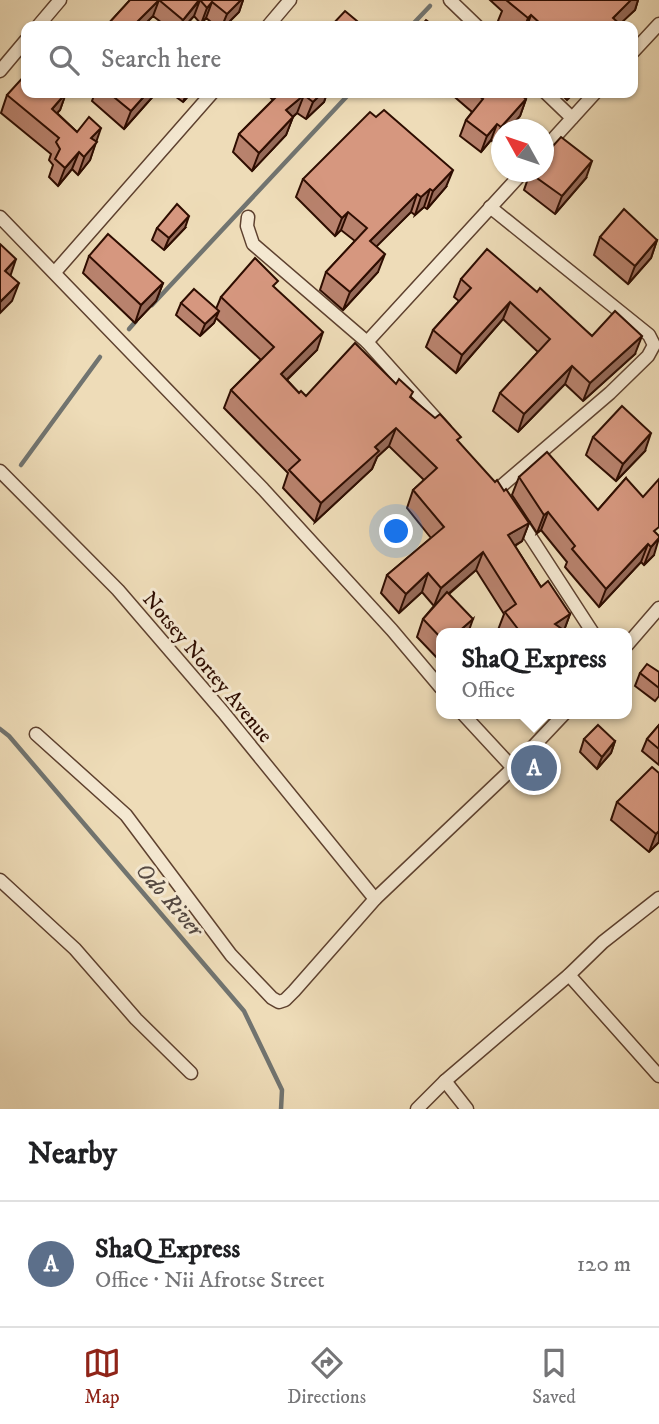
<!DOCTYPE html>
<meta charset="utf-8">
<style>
body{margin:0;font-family:"IM FELL DW Pica",serif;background:#f2f2f2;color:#202124}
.compass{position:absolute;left:491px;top:119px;width:63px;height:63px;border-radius:50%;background:#fff;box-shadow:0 2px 5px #0004;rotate:310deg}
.you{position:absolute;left:397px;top:532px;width:24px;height:24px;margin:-18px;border:5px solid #fff;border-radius:50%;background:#1a73e8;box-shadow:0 0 0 10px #1a73e833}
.badge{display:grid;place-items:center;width:46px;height:46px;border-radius:50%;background:#8f2418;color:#fff;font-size:23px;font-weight:700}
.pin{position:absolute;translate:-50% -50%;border:4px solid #fff;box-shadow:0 2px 7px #0006}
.popup{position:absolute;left:436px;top:628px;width:196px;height:91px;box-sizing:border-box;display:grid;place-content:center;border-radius:14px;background:#fff;filter:drop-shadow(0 2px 5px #0005);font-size:23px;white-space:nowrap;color:#757577}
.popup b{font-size:26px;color:#202124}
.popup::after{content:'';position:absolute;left:50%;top:100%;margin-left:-14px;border:14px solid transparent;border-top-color:#fff}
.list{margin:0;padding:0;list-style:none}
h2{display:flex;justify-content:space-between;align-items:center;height:91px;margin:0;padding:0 28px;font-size:30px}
h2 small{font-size:23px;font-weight:400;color:#757577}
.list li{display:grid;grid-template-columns:46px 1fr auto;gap:21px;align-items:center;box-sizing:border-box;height:126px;padding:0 28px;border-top:2px solid #e0e0e0}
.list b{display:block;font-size:26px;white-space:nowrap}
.list p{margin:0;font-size:23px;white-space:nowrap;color:#757577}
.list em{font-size:23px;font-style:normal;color:#757577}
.icon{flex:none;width:38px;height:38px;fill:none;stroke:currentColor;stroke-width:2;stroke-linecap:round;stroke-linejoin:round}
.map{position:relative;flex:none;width:659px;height:1109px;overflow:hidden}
.search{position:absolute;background:#fff;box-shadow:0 2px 5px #0004;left:21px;right:21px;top:21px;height:77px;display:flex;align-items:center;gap:18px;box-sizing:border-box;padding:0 24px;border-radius:14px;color:#757577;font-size:26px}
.sheet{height:217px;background:#fff}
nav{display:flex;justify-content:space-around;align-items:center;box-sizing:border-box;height:98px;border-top:2px solid #e0e0e0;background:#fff;font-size:19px;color:#757577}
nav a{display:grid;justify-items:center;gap:4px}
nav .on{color:#8f2418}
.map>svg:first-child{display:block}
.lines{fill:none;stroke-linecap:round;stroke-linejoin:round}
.stream{stroke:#717470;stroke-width:4.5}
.street-casing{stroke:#5e412f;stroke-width:15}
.street{stroke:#f4e8d1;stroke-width:12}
.wall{fill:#b8826d;stroke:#2e0d01;stroke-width:2}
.shaded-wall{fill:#966a59;stroke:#2e0d01;stroke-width:2}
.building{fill:#d6977f;stroke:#2e0d01;stroke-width:2}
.labels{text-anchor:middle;stroke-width:6;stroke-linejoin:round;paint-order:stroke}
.street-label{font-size:21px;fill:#2e0d01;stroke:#f4e8d1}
.water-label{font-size:23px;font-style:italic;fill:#554942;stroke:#f4e8d1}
</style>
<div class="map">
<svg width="659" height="1109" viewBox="0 0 659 1109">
<rect width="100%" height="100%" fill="#eedcb8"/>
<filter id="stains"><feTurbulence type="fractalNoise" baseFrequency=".00286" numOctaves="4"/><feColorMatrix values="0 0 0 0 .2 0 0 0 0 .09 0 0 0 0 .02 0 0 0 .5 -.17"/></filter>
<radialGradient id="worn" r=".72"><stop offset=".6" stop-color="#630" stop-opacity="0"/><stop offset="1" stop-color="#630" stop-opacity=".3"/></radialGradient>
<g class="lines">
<g class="stream">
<polyline points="411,26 430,6"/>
<polyline points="152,305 350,93"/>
<polyline points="129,329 136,321"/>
<polyline points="21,465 100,357"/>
<polyline points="0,729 9,736 244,1011 282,1090 281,1109"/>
</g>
<defs>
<g id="street">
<polyline points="450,0 477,26"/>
<polyline points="38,26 60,0"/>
<polyline points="268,26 290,0"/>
<polyline points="633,52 659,24"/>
<polyline points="0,71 26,40"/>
<polyline points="546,93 572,118"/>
<polyline points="544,149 595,93"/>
<polyline points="490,207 649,335 654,345 648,356 610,393 498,489"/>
<polyline points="0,217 263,489 392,630 441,688"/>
<polyline points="248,217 247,226 253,244 367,342 445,429"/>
<polyline points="55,272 212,93"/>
<polyline points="367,342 523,172"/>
<polyline points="0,471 118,590 223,712 375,899"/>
<polyline points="517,516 593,633"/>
<polyline points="627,645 659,608"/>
<polyline points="463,714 513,768 564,714"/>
<polyline points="36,734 126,815 231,955 272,998 279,1002 285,1000 294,991 375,899 513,768"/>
<polyline points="0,880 75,949 136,1019 191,1073"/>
<polyline points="569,975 659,1076"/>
<polyline points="445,1081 467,1109"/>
<polyline points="417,1109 445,1081 569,975 603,942 659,898"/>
</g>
</defs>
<use href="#street" class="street-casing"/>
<use href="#street" class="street"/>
</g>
<g class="wall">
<polygon points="130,0 243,0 239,12 225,26 216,26 206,18 201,24 194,16 185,26 166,26 153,16 143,26 108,26 109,23"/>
<polygon points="490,0 638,0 635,10 619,24 622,26 505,26 498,21 502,11"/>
<polygon points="66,93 60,110 57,113 77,132 96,141 90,160 78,175 72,169 58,186 49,177 53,165 49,160 51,154 1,113 7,95"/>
<polygon points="95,93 156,93 124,129 92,101"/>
<polygon points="172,93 191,93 183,102 172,94"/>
<polygon points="269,93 327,93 324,102 306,119 297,113 293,117 286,135 252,171 233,152 239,134 273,100 268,95"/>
<polygon points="450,93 518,93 526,99 520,116 508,130 501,130 495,144 491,140 481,152 460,136 466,120 472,112"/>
<polygon points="560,93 574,93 567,100"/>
<polygon points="530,173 586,178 555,214 524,190"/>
<polygon points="303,179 446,187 427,209 424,207 415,215 411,212 376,246 378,272 343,310 320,290 326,272 355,241 341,230 335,236 296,197"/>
<polygon points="157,228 185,228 164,250 152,240"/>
<polygon points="600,237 657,240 651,258 628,284 594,255"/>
<polygon points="89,256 163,283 156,301 135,323 83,273"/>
<polygon points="461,279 537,292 592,336 635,354 583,401 565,384 518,432 493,411 500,393 538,352 503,319 456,373 426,347 433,330 459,301 454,297"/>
<polygon points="275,288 317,350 287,380 299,393 306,396 396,384 411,397 459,443 529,523 522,541 515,546 541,587 570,614 563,633 501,633 498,630 504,614 476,570 449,594 441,633 441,659 440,661 417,637 423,619 434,606 422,592 399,613 381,593 387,575 431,538 407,508 413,490 424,480 389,446 377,457 372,469 315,522 283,488 288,473 224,408 231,390 261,360 216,318 214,323 200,336 176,315 181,303 216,309 221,297"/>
<polygon points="593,437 645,451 616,481 586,455"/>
<polygon points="519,477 598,510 626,478 654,555 644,565 641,562 599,607 565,567 567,562 541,530 537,533 512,495"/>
<polygon points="659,672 659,696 655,701 635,686 640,673"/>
<polygon points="659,725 659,765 642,751 647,739"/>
<polygon points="584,739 615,741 611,753 597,769 580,752"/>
<polygon points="659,773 659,842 649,852 611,820 617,802"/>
</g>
<g class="shaded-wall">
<polygon points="159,0 153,16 143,26 133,26"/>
<polygon points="200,0 194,16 185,26 180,26 183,20"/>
<polygon points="241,0 243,0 239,12 225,26 222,26 227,14"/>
<polygon points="630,0 638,0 635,10 618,26 613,18"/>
<polygon points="212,2 206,18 201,24 207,8"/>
<polygon points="531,15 527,26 525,26 528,18"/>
<polygon points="66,93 60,110 45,126 52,109"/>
<polygon points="147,93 156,93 124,129 131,111"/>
<polygon points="187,93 191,93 183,102"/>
<polygon points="322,93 327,93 324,102 306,119 313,102"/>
<polygon points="304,95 297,113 280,128 286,110"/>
<polygon points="526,99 520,116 508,130 501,130 501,137 495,144 501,127"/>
<polygon points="293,117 286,135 252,171 259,153"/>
<polygon points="497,124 491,140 481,152 487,136"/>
<polygon points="101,128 90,160 78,175 91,138"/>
<polygon points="79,152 72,169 58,186 65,168"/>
<polygon points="592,161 586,178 555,214 562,196"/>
<polygon points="453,170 446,187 427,209 433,191"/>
<polygon points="430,189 424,207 415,215 421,197"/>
<polygon points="417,194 411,212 364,259 370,241"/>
<polygon points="348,212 341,230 335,236 342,218"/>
<polygon points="189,216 185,228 164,250 169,238"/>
<polygon points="657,240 651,258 628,284 635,266"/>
<polygon points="385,254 378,272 343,310 350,292"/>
<polygon points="16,259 10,277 5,271"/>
<polygon points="19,283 12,301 0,313 0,302"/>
<polygon points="163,283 156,301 135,323 141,305"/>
<polygon points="510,302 503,319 456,373 462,355"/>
<polygon points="219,311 214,323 200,336 205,324"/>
<polygon points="323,332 317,350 274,392 281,374"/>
<polygon points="642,336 635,354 583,401 590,383"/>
<polygon points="572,366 565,384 518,432 524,414"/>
<polygon points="396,428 389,446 377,457 372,469 315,522 321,503 375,447"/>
<polygon points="651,433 645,451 616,481 623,464"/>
<polygon points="548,512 541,530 537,533 544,515"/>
<polygon points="529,523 522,541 502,553 508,535"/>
<polygon points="659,538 654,555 644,565 651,547"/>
<polygon points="648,544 641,562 599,607 606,589"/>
<polygon points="483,552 476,570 434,606 441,588"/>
<polygon points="428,573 422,592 399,613 406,594"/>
<polygon points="570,614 563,633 552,633 555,624"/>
<polygon points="473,619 468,633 457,633"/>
<polygon points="615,741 611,753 597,769 602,757"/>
<polygon points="659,831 659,842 649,852 656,834"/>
</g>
<g class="building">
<polygon points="130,0 159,0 133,26 112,26 109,23"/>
<polygon points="159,0 199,0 183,20"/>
<polygon points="200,0 241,0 227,14 212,2 207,8"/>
<polygon points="506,0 631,0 613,18 622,26 543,26 531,15 528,18"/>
<polygon points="345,11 363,26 331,26"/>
<polygon points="426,20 434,26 421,26"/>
<polygon points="26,74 26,93 66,93 52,109 77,132 89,117 101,128 91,138 97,142 84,157 79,152 65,168 55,159 60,149 56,142 59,138 7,95"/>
<polygon points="109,93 147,93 131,111"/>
<polygon points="280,93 322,93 313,102 304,95 286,110 293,117 259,153 239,134"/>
<polygon points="475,93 518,93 526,99 501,127 497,124 487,136 466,120 483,99"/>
<polygon points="384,110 453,170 433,191 430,189 421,197 417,194 370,241 385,254 350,292 326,272 367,228 348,212 342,218 303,179 370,112 376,117"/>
<polygon points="561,137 592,161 562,196 530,173 531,172 543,172 543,157"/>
<polygon points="177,204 189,216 169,238 157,228"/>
<polygon points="624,209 657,240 635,266 600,237"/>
<polygon points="108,234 163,283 141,305 89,256"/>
<polygon points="0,244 16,259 5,271 19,283 0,302"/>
<polygon points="487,249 537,292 540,288 592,336 615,311 642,336 590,383 572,366 524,414 500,393 550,339 510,302 462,355 433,330 471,288 461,279"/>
<polygon points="255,258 278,281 273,286 323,332 281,374 299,393 301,391 306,396 355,343 396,384 399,379 413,392 410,397 435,418 440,414 461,437 457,440 495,482 497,480 504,491 506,489 529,523 508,535 541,587 548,581 570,614 555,624 562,629 554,633 543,633 543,631 539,633 521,633 505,612 516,604 483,552 441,588 428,573 406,594 387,575 444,527 413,490 437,468 396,428 375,447 379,451 321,503 289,470 300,460 231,390 274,347 221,297"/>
<polygon points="194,289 219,311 205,324 181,303"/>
<polygon points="622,406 651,433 623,464 593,437"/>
<polygon points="547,452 598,510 626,478 643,497 659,479 659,527 654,531 659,536 659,538 651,547 648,544 606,589 572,549 575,546 548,512 544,515 519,477"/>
<polygon points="447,592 473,619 457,633 441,633 441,638 423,619"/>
<polygon points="647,664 659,672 659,688 640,673"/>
<polygon points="598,725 615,741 602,757 584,739"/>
<polygon points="659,725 659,749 647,739"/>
<polygon points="652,767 659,773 659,831 656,834 617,802"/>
</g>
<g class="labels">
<g class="street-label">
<text transform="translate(208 667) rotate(50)" y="7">Notsey Nortey Avenue</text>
</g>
<g class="water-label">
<text transform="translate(170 899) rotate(49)" y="8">Odo River</text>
</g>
</g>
<rect width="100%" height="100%" filter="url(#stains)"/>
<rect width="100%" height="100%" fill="url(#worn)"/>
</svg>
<svg class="compass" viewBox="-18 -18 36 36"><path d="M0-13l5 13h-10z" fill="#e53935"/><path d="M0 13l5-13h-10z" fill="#757577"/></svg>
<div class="you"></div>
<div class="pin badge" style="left:534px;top:768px;background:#5c6f8a">A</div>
<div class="popup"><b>ShaQ Express</b>Office</div>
<div class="search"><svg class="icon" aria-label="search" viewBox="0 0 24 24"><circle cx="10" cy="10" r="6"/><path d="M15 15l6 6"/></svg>Search here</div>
</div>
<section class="sheet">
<h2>Nearby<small></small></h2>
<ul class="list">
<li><span class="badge" style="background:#5c6f8a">A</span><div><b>ShaQ Express</b><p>Office · Nii Afrotse Street</p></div><em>120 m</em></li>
</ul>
</section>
<nav>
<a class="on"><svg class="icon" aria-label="map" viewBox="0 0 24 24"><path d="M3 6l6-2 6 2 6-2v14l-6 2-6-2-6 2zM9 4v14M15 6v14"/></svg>Map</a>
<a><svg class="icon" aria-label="directions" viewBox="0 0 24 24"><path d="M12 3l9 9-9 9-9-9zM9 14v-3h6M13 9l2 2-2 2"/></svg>Directions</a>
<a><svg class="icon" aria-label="saved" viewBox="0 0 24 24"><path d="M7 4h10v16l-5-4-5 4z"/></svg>Saved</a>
</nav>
